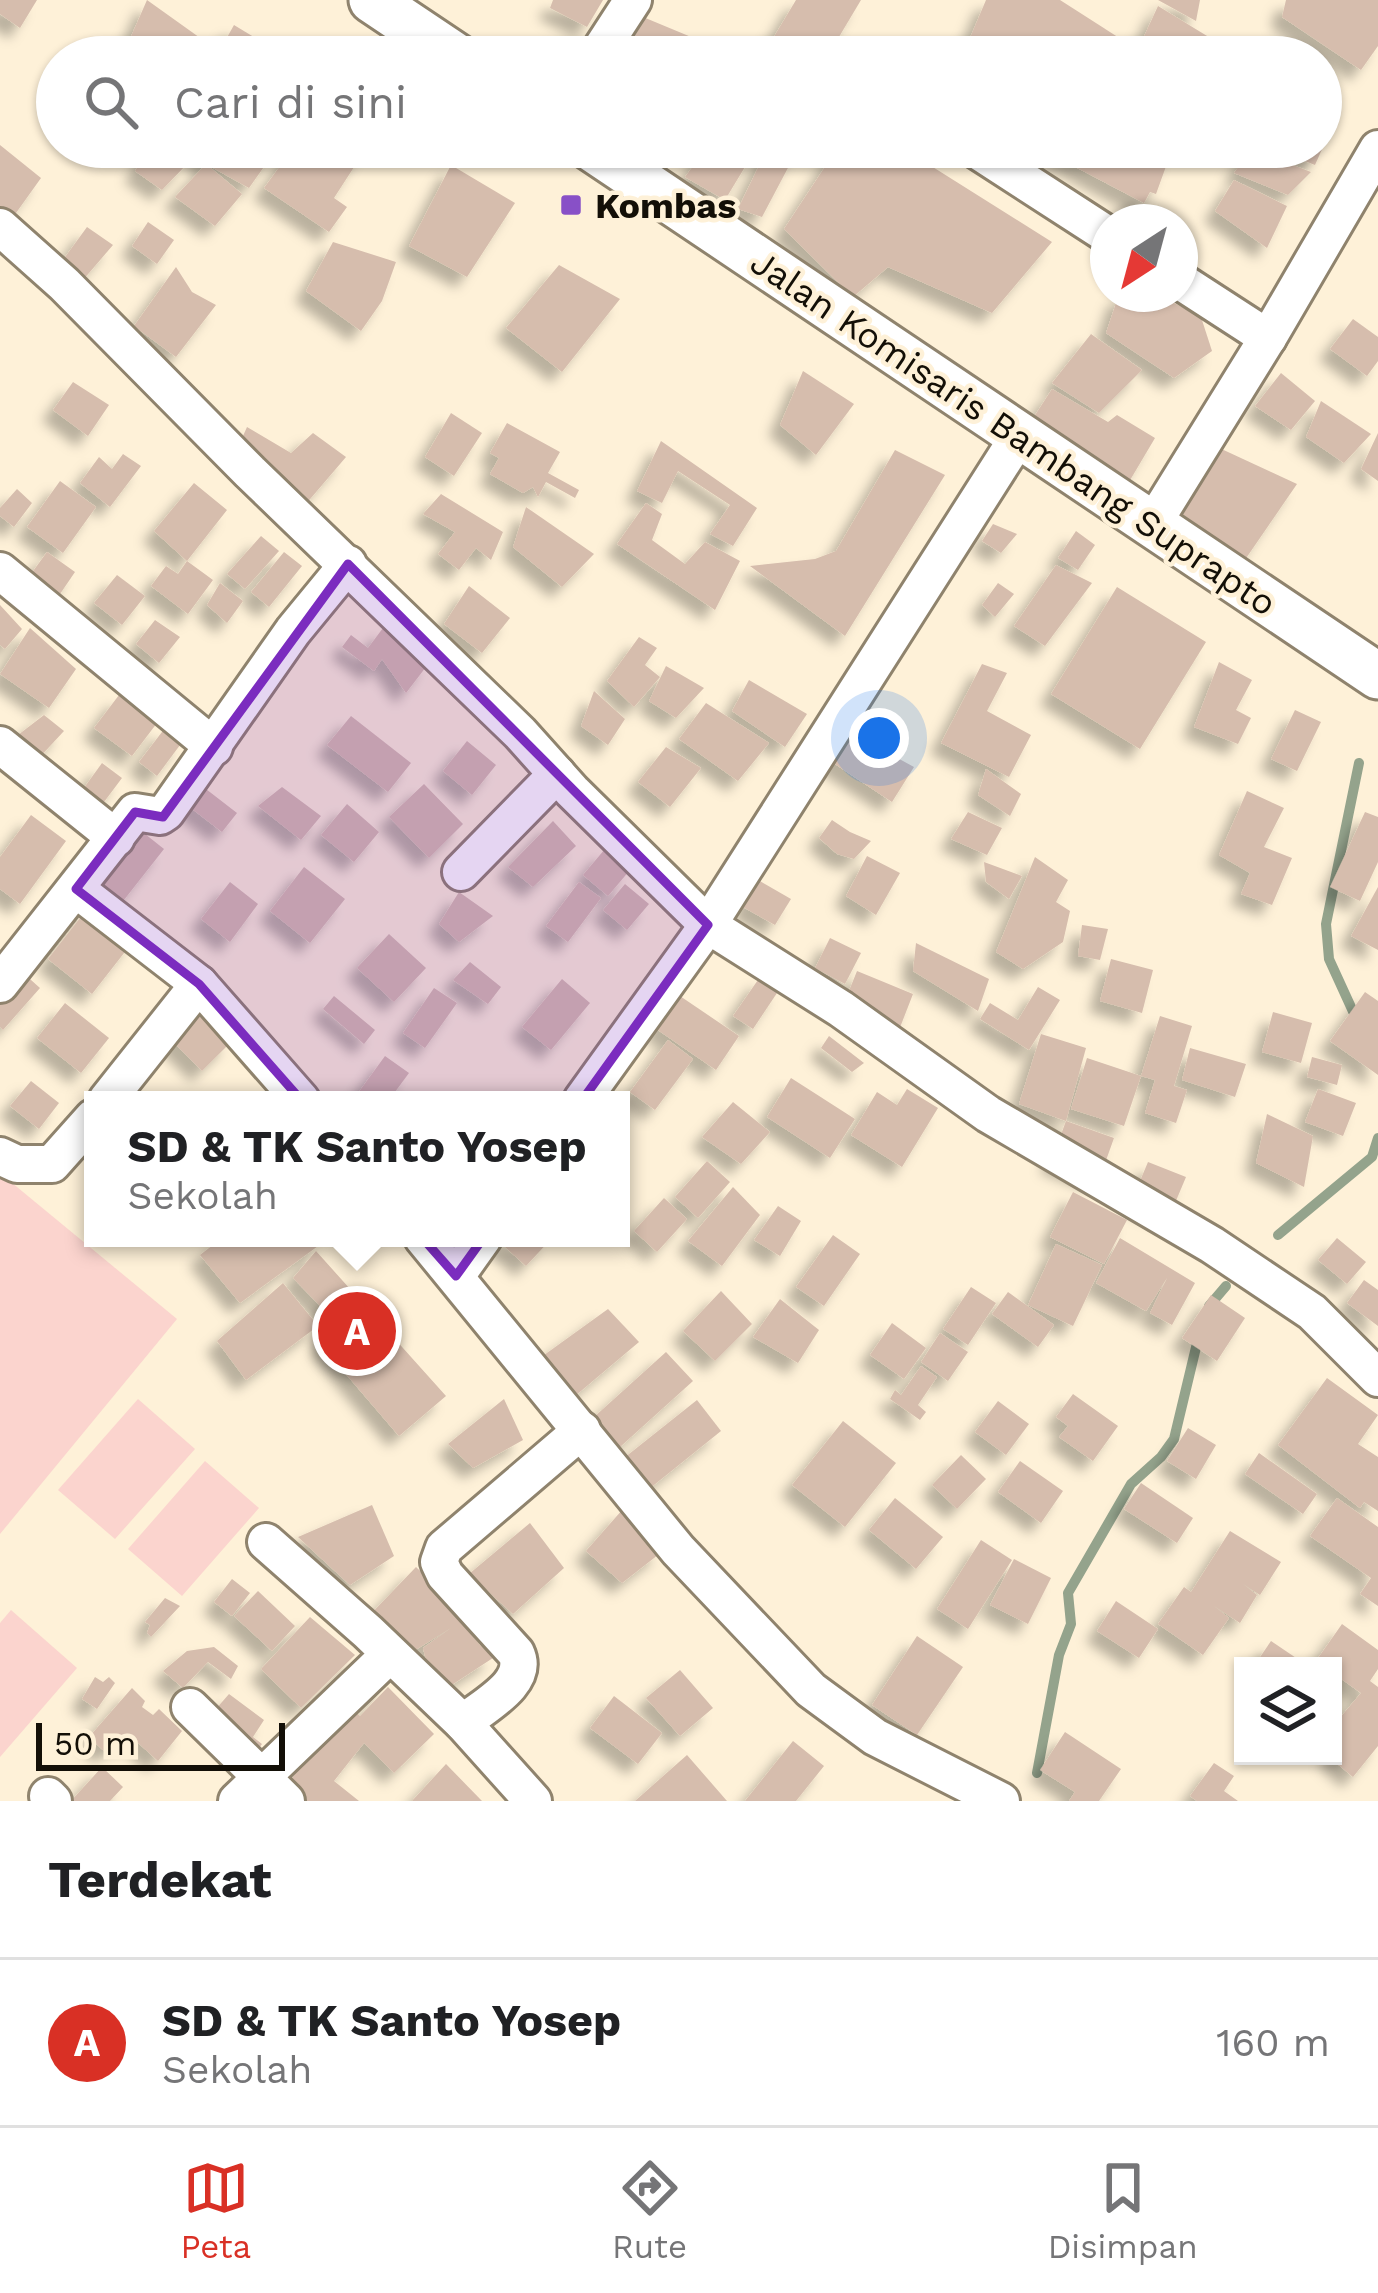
<!DOCTYPE html>
<html lang="id">
<style>
body{margin:0;font-family:"Work Sans",sans-serif;background:#f2f2f2;color:#202124}
.controls{position:absolute;right:36px;bottom:36px;display:grid;overflow:hidden;border-radius:0px;box-shadow:0 3px 9px #0004}
.controls button{width:108px;height:108px;display:grid;place-items:center;padding:0;border:0;border-bottom:3px solid #e0e0e0;background:#fff;color:#202124;font:60px sans-serif}
.compass{position:absolute;left:1090px;top:204px;width:108px;height:108px;border-radius:50%;background:#fff;box-shadow:0 3px 9px #0004;rotate:216deg}
.scale{position:absolute;left:36px;bottom:30px;width:249px;box-sizing:border-box;padding-left:12px;border:6px solid #130f07;border-top:0;font-size:33px;line-height:42px;white-space:nowrap;color:#130f07;-webkit-text-stroke:9px #fef1d8;paint-order:stroke}
.you{position:absolute;left:879px;top:738px;width:42px;height:42px;margin:-30px;border:9px solid #fff;border-radius:50%;background:#1a73e8;box-shadow:0 0 0 18px #1a73e833}
.badge{display:grid;place-items:center;width:78px;height:78px;border-radius:50%;background:#d93025;color:#fff;font-size:39px;font-weight:700}
.pin{position:absolute;translate:-50% -50%;border:6px solid #fff;box-shadow:0 3px 12px #0006}
.popup{position:absolute;left:84px;top:1091px;width:546px;height:156px;box-sizing:border-box;display:grid;place-content:center;border-radius:0px;background:#fff;filter:drop-shadow(0 3px 9px #0005);font-size:39px;white-space:nowrap;color:#757577}
.popup b{font-size:45px;color:#202124}
.popup::after{content:'';position:absolute;left:50%;top:100%;margin-left:-24px;border:24px solid transparent;border-top-color:#fff}
.list{margin:0;padding:0;list-style:none}
h2{display:flex;justify-content:space-between;align-items:center;height:156px;margin:0;padding:0 48px;font-size:51px}
h2 small{font-size:39px;font-weight:400;color:#757577}
.list li{display:grid;grid-template-columns:78px 1fr auto;gap:36px;align-items:center;box-sizing:border-box;height:168px;padding:0 48px;border-top:3px solid #e0e0e0}
.list b{display:block;font-size:45px;white-space:nowrap}
.list p{margin:0;font-size:39px;white-space:nowrap;color:#757577}
.list em{font-size:39px;font-style:normal;color:#757577}
.icon{flex:none;width:66px;height:66px;fill:none;stroke:currentColor;stroke-width:2;stroke-linecap:round;stroke-linejoin:round}
.map{position:relative;flex:none;width:1378px;height:1801px;overflow:hidden}
.search{position:absolute;background:#fff;box-shadow:0 3px 9px #0004;left:36px;right:36px;top:36px;height:132px;display:flex;align-items:center;gap:30px;box-sizing:border-box;padding:0 42px;border-radius:66px;color:#757577;font-size:45px}
.sheet{height:324px;background:#fff}
nav{display:flex;justify-content:space-around;align-items:center;box-sizing:border-box;height:168px;border-top:3px solid #e0e0e0;background:#fff;font-size:33px;color:#757577}
nav a{display:grid;justify-items:center;gap:6px}
nav .on{color:#d93025}
.map>svg:first-child{display:block}
.green{fill:#fbd4ce}
.lines{fill:none;stroke-linecap:round;stroke-linejoin:round}
.stream{stroke:#94a38c;stroke-width:10}
.building{fill:#d6bdad;filter:url(#shadow)}
.minor-casing{stroke:#8f836d;stroke-width:42}
.major-casing{stroke:#8f836d;stroke-width:51}
.minor{stroke:#fff;stroke-width:36}
.major{stroke:#fff;stroke-width:45}
.marked{fill:#7b2cbf;fill-opacity:0.2;stroke:#7b2cbf;stroke-width:9;stroke-linejoin:round}
.poi-dot{fill:#8850c7;stroke:#fef1d8;stroke-width:4.5}
.labels{text-anchor:middle;stroke-width:9;stroke-linejoin:round;paint-order:stroke}
.poi-label{font-size:36px;font-weight:bold;fill:#130f07;stroke:#fef1d8;text-anchor:start}
.street-label{font-size:36px;fill:#130f07;stroke:#fef1d8}
</style>
<div class="map">
<svg width="1378" height="1801" viewBox="0 0 1378 1801">
<defs>
<filter id="shadow"><feDropShadow dx="-11" dy="11" stdDeviation="6" flood-color="#0004"/></filter>
</defs>
<rect width="100%" height="100%" fill="#fef1d8"/>
<g class="green">
<polygon points="0,1173 177,1319 0,1534"/>
<polygon points="138,1399 195,1449 115,1539 58,1490"/>
<polygon points="205,1461 259,1508 182,1596 128,1549"/>
<polygon points="11,1610 77,1668 0,1757 0,1623"/>
</g>
<g class="lines">
<g class="stream">
<polyline points="1356,1018 1329,959 1326,924 1359,763"/>
<polyline points="1278,1235 1372,1157 1378,1138"/>
<polyline points="1209,1306 1226,1286"/>
<polyline points="1037,1773 1059,1655 1071,1624 1068,1593 1131,1484 1161,1457 1174,1439 1198,1339"/>
</g>
</g>
<g class="building">
<polygon points="0,0 37,0 20,28 0,14"/>
<polygon points="147,0 210,45 202,57 122,57"/>
<polygon points="553,0 603,0 587,27 550,8"/>
<polygon points="796,0 861,0 827,57 779,57 766,50"/>
<polygon points="986,0 1060,0 1149,57 962,57"/>
<polygon points="1158,0 1200,0 1196,21"/>
<polygon points="1286,0 1378,0 1378,46 1361,70 1282,17"/>
<polygon points="1158,6 1212,39 1218,47 1240,57 1164,57 1140,45"/>
<polygon points="643,17 696,39 685,57 617,57"/>
<polygon points="234,25 287,57 216,57"/>
<polygon points="0,145 41,178 11,220 0,212"/>
<polygon points="151,147 172,147 188,163 162,190 135,171"/>
<polygon points="187,147 278,147 249,188 206,164"/>
<polygon points="294,147 367,147 334,198 347,207 329,232 264,188"/>
<polygon points="707,147 757,147 725,200 685,177"/>
<polygon points="768,147 799,147 762,217 738,209"/>
<polygon points="838,147 901,147 1052,242 992,313 888,267 853,297 784,229"/>
<polygon points="1027,147 1173,147 1156,194 1150,192 1144,203 1064,161"/>
<polygon points="1270,147 1323,147 1315,165"/>
<polygon points="1251,149 1311,172 1288,195 1234,173"/>
<polygon points="206,164 242,194 215,226 175,197"/>
<polygon points="451,165 515,203 467,277 409,246"/>
<polygon points="1234,180 1287,206 1267,248 1215,211"/>
<polygon points="148,222 174,240 157,264 132,246"/>
<polygon points="87,227 113,245 83,280 60,264"/>
<polygon points="333,242 396,262 382,301 361,331 306,291"/>
<polygon points="559,265 620,299 562,372 506,328"/>
<polygon points="176,267 192,292 216,305 176,357 134,326"/>
<polygon points="1119,294 1157,294 1201,317 1212,351 1174,378 1106,333"/>
<polygon points="1353,319 1378,337 1378,361 1367,376 1330,349"/>
<polygon points="1091,334 1142,370 1099,413 1052,383"/>
<polygon points="803,371 854,404 816,455 780,425"/>
<polygon points="1281,373 1315,401 1291,430 1255,406"/>
<polygon points="73,382 109,405 88,436 53,410"/>
<polygon points="1052,389 1108,422 1117,415 1155,438 1126,487 1030,423"/>
<polygon points="1321,401 1371,434 1344,463 1306,437"/>
<polygon points="451,413 482,433 454,476 425,457"/>
<polygon points="507,423 560,452 548,473 579,490 575,498 546,482 538,497 533,487 523,493 490,474 499,458 490,453"/>
<polygon points="247,427 291,453 313,433 346,457 305,505 239,445"/>
<polygon points="1378,433 1378,481 1361,469"/>
<polygon points="661,441 757,508 733,546 710,534 730,505 678,471 662,503 637,491"/>
<polygon points="1215,446 1297,484 1240,567 1169,509"/>
<polygon points="895,450 945,475 845,636 750,566 815,559 836,551"/>
<polygon points="123,454 141,466 110,507 80,483 99,457 112,469"/>
<polygon points="60,481 96,507 63,553 27,527"/>
<polygon points="194,483 227,510 187,561 213,580 188,614 151,586 166,566 178,574 187,561 154,531"/>
<polygon points="17,489 32,503 14,527 0,516 0,508"/>
<polygon points="441,494 503,532 491,560 476,548 459,570 438,554 455,532 423,514"/>
<polygon points="646,503 662,514 652,540 685,564 705,542 740,561 715,610 617,544"/>
<polygon points="526,507 594,554 562,587 513,547"/>
<polygon points="993,524 1017,534 1001,553 982,541"/>
<polygon points="1076,531 1095,545 1078,570 1058,558"/>
<polygon points="261,536 279,551 245,589 227,574"/>
<polygon points="47,552 75,572 60,594 31,574"/>
<polygon points="284,552 302,566 269,607 251,592"/>
<polygon points="1056,565 1092,583 1045,646 1014,626"/>
<polygon points="117,575 145,596 122,625 94,603"/>
<polygon points="220,583 243,601 227,623 207,605"/>
<polygon points="998,583 1014,594 995,617 982,605"/>
<polygon points="469,586 510,618 482,653 444,624"/>
<polygon points="1117,587 1206,642 1140,749 1051,694"/>
<polygon points="0,605 22,629 5,649 0,645"/>
<polygon points="155,620 180,637 159,663 136,644"/>
<polygon points="30,628 76,669 49,708 0,674"/>
<polygon points="383,628 429,663 406,693 382,659 374,671 342,647 351,635 368,648"/>
<polygon points="639,637 657,648 645,665 660,677 634,707 607,681"/>
<polygon points="1219,662 1252,680 1236,710 1251,718 1238,744 1194,727"/>
<polygon points="982,664 1007,673 987,711 1031,735 1009,777 941,743"/>
<polygon points="666,666 704,688 676,718 649,701"/>
<polygon points="749,680 807,714 785,747 732,711"/>
<polygon points="594,691 625,719 608,745 581,726"/>
<polygon points="119,695 157,723 132,756 94,728"/>
<polygon points="706,703 769,743 738,781 679,739"/>
<polygon points="1295,710 1321,722 1297,771 1271,759"/>
<polygon points="44,715 64,731 38,759 9,742"/>
<polygon points="351,716 411,763 388,792 327,745"/>
<polygon points="165,728 183,741 157,776 139,762"/>
<polygon points="846,730 914,767 892,802 826,758"/>
<polygon points="467,741 496,765 472,795 443,771"/>
<polygon points="666,747 701,768 670,807 638,782"/>
<polygon points="102,763 122,778 95,814 76,799"/>
<polygon points="986,769 1021,794 1010,816 978,795"/>
<polygon points="193,779 237,813 222,832 178,798"/>
<polygon points="424,784 463,824 429,858 389,817"/>
<polygon points="282,787 321,816 301,840 258,806"/>
<polygon points="1247,791 1284,808 1264,847 1292,858 1272,905 1241,894 1250,873 1219,855"/>
<polygon points="347,804 379,832 354,862 321,835"/>
<polygon points="968,812 1002,828 987,855 951,839"/>
<polygon points="1365,812 1378,817 1378,862 1360,901 1330,887"/>
<polygon points="31,815 66,841 20,904 0,889 0,857"/>
<polygon points="832,820 850,832 871,841 854,859 837,854 819,838"/>
<polygon points="553,821 576,846 533,887 508,867"/>
<polygon points="135,826 164,849 120,905 91,882"/>
<polygon points="605,849 630,870 608,896 583,875"/>
<polygon points="867,856 900,873 876,915 846,896"/>
<polygon points="1035,857 1068,880 1056,902 1070,911 1063,942 1023,969 996,952"/>
<polygon points="984,862 1022,876 1009,899 986,882"/>
<polygon points="304,867 345,899 310,943 270,911"/>
<polygon points="758,880 791,899 775,925 743,907"/>
<polygon points="230,882 258,904 230,942 201,919"/>
<polygon points="579,882 601,898 568,942 546,926"/>
<polygon points="625,884 649,904 627,930 603,910"/>
<polygon points="1378,887 1378,950 1351,936"/>
<polygon points="459,892 493,916 459,942 439,924"/>
<polygon points="91,904 135,939 92,994 48,959"/>
<polygon points="1082,925 1108,929 1100,960 1078,956"/>
<polygon points="389,934 426,968 394,1002 357,968"/>
<polygon points="830,938 861,953 845,984 815,968"/>
<polygon points="916,943 989,979 978,1011 913,971"/>
<polygon points="1111,959 1153,970 1142,1013 1100,1001"/>
<polygon points="470,962 501,987 488,1004 453,980"/>
<polygon points="21,971 40,988 3,1030 0,1027 0,994"/>
<polygon points="857,971 913,994 899,1030 843,1006"/>
<polygon points="760,977 779,990 753,1029 733,1016"/>
<polygon points="562,979 590,1003 551,1050 522,1027"/>
<polygon points="1038,987 1060,1000 1029,1050 980,1019 990,1003 1018,1020"/>
<polygon points="434,988 457,1003 425,1048 403,1033"/>
<polygon points="1365,992 1378,1001 1378,1075 1330,1041"/>
<polygon points="677,994 739,1036 716,1070 655,1028"/>
<polygon points="334,996 375,1030 364,1044 323,1009"/>
<polygon points="65,1003 109,1038 81,1073 37,1038"/>
<polygon points="195,1006 232,1041 202,1071 166,1035"/>
<polygon points="1273,1012 1312,1023 1301,1063 1262,1052"/>
<polygon points="1160,1016 1192,1026 1174,1086 1187,1090 1176,1123 1145,1113 1155,1080 1141,1076"/>
<polygon points="1041,1034 1086,1048 1066,1121 1019,1104"/>
<polygon points="829,1036 864,1063 852,1072 821,1048"/>
<polygon points="668,1040 693,1059 655,1110 630,1092"/>
<polygon points="1190,1048 1246,1064 1235,1097 1182,1080"/>
<polygon points="385,1056 409,1073 389,1100 353,1100"/>
<polygon points="1312,1057 1342,1065 1337,1085 1307,1077"/>
<polygon points="1087,1058 1141,1076 1124,1126 1071,1109"/>
<polygon points="791,1078 855,1119 830,1158 767,1117"/>
<polygon points="31,1081 59,1103 39,1129 10,1106"/>
<polygon points="907,1089 938,1108 902,1167 851,1135 877,1092 897,1105"/>
<polygon points="1318,1089 1356,1103 1343,1136 1305,1122"/>
<polygon points="733,1102 770,1132 741,1164 702,1137"/>
<polygon points="1267,1114 1313,1136 1304,1187 1256,1163"/>
<polygon points="1066,1121 1114,1138 1099,1180 1051,1162"/>
<polygon points="707,1161 730,1182 698,1218 675,1197"/>
<polygon points="1148,1162 1186,1177 1170,1215 1132,1200"/>
<polygon points="733,1187 760,1215 722,1266 688,1241"/>
<polygon points="1073,1192 1127,1220 1104,1264 1050,1237"/>
<polygon points="664,1198 687,1219 657,1252 634,1231"/>
<polygon points="778,1206 801,1221 780,1256 754,1240"/>
<polygon points="833,1235 860,1254 824,1306 796,1287"/>
<polygon points="222,1238 329,1238 240,1303 200,1255"/>
<polygon points="495,1238 552,1238 526,1266"/>
<polygon points="1120,1238 1195,1283 1172,1325 1150,1313 1167,1278 1146,1311 1096,1283"/>
<polygon points="1337,1238 1366,1262 1347,1284 1318,1260"/>
<polygon points="1056,1244 1102,1265 1073,1326 1028,1305"/>
<polygon points="316,1251 446,1396 399,1436 321,1345 331,1317 293,1278"/>
<polygon points="1364,1280 1378,1290 1378,1326 1347,1303"/>
<polygon points="283,1283 318,1326 246,1380 217,1341"/>
<polygon points="971,1287 996,1303 968,1345 943,1329"/>
<polygon points="721,1291 752,1324 715,1361 683,1331"/>
<polygon points="1008,1292 1054,1325 1038,1347 992,1314"/>
<polygon points="1211,1295 1245,1318 1217,1361 1182,1338"/>
<polygon points="780,1299 819,1330 798,1363 753,1337"/>
<polygon points="608,1309 639,1342 575,1396 540,1358"/>
<polygon points="892,1323 926,1348 904,1379 870,1355"/>
<polygon points="940,1333 968,1352 948,1381 921,1362"/>
<polygon points="666,1352 693,1381 620,1447 593,1418"/>
<polygon points="921,1366 937,1377 918,1405 926,1412 920,1420 890,1399 895,1390 901,1395"/>
<polygon points="1327,1378 1378,1415 1358,1444 1378,1457 1378,1511 1364,1502 1360,1508 1278,1445"/>
<polygon points="1073,1394 1118,1426 1093,1461 1059,1437 1068,1426 1056,1417"/>
<polygon points="504,1399 523,1440 473,1468 448,1444"/>
<polygon points="697,1400 721,1431 644,1493 619,1462"/>
<polygon points="998,1401 1029,1424 1006,1455 975,1432"/>
<polygon points="843,1421 896,1463 845,1527 792,1485"/>
<polygon points="1188,1428 1216,1445 1196,1479 1167,1461"/>
<polygon points="1259,1453 1317,1494 1303,1514 1245,1474"/>
<polygon points="961,1455 986,1479 957,1509 932,1485"/>
<polygon points="1020,1461 1063,1491 1041,1523 998,1492"/>
<polygon points="1141,1483 1193,1518 1177,1543 1124,1509"/>
<polygon points="895,1498 943,1537 916,1569 869,1530"/>
<polygon points="1337,1498 1378,1527 1378,1606 1360,1594 1371,1578 1310,1536"/>
<polygon points="372,1505 394,1556 350,1585 298,1537"/>
<polygon points="623,1509 663,1551 622,1583 586,1551"/>
<polygon points="530,1523 564,1568 513,1614 469,1574"/>
<polygon points="1230,1531 1281,1562 1260,1595 1243,1584 1257,1595 1240,1623 1214,1606 1229,1618 1203,1655 1158,1624 1184,1587 1191,1592"/>
<polygon points="981,1540 1012,1560 968,1629 937,1609"/>
<polygon points="1014,1559 1051,1578 1028,1624 990,1605"/>
<polygon points="416,1567 469,1617 461,1622 480,1645 496,1656 447,1688 430,1676 423,1648 451,1628 412,1652 365,1620"/>
<polygon points="232,1579 250,1593 232,1616 214,1602"/>
<polygon points="258,1591 295,1626 272,1651 234,1616"/>
<polygon points="165,1598 180,1606 151,1637 147,1633 150,1625 145,1622"/>
<polygon points="1116,1601 1158,1629 1139,1658 1097,1631"/>
<polygon points="310,1617 355,1655 301,1708 261,1669"/>
<polygon points="1342,1624 1378,1650 1378,1669 1370,1681 1378,1687 1378,1746 1353,1777 1328,1756 1333,1756 1333,1726 1361,1693 1333,1673 1333,1666 1316,1661"/>
<polygon points="917,1636 963,1667 917,1735 872,1705"/>
<polygon points="1271,1641 1308,1666 1254,1666"/>
<polygon points="214,1647 238,1666 231,1679 208,1662 183,1688 163,1671 187,1651"/>
<polygon points="680,1670 713,1708 680,1736 646,1698"/>
<polygon points="95,1677 103,1682 109,1677 115,1683 97,1709 82,1699"/>
<polygon points="388,1687 434,1734 394,1773 364,1743 334,1781 359,1801 305,1801 288,1785 319,1733 348,1704 360,1716"/>
<polygon points="132,1688 145,1701 142,1707 153,1715 159,1709 182,1731 158,1761 136,1741 115,1745 105,1752 89,1737"/>
<polygon points="229,1694 264,1720 253,1737 262,1744 251,1759 222,1731 229,1720 215,1710"/>
<polygon points="614,1696 662,1733 638,1764 590,1728"/>
<polygon points="1065,1732 1121,1769 1099,1801 1069,1801 1075,1792 1040,1770"/>
<polygon points="793,1741 824,1766 796,1801 745,1801"/>
<polygon points="687,1755 727,1801 635,1801"/>
<polygon points="1214,1763 1234,1776 1224,1791 1238,1801 1197,1801 1190,1796"/>
<polygon points="446,1764 482,1801 412,1801"/>
<polygon points="102,1767 123,1787 110,1801 71,1801"/>
</g>
<g class="lines">
<defs>
<g id="minor">
<polyline points="596,57 633,0"/>
<polyline points="972,147 1108,235"/>
<polyline points="0,227 64,284 250,472 520,733 572,791 708,925 841,1009 988,1114 1212,1245 1312,1312 1378,1378"/>
<polyline points="1180,281 1268,338"/>
<polyline points="1152,525 1272,331 1378,149"/>
<polyline points="0,571 214,747"/>
<polyline points="0,745 116,838"/>
<polyline points="461,872 557,774"/>
<polyline points="76,889 199,984"/>
<polyline points="0,984 135,812 160,816 166,812 293,631 348,564"/>
<polyline points="107,1100 199,984 301,1100"/>
<polyline points="582,1100 708,925 1019,436"/>
<polyline points="0,1156 17,1164 52,1164 93,1118"/>
<polyline points="423,1238 678,1550 811,1690 875,1737 1001,1801"/>
<polyline points="456,1276 483,1238"/>
<polyline points="266,1542 368,1632 463,1723 533,1801"/>
<polyline points="190,1707 286,1801"/>
<path d="M 463,1723 C 483,1706 530,1683 516,1653 L 445,1575 L 439,1562 L 444,1548 L 582,1430"/>
<polyline points="48,1796 53,1801"/>
<polyline points="237,1801 390,1654"/>
</g>
<g id="major">
<polyline points="372,0 457,57"/>
<polyline points="590,147 1378,676"/>
</g>
</defs>
<use href="#minor" class="minor-casing"/>
<use href="#major" class="major-casing"/>
<use href="#minor" class="minor"/>
<use href="#major" class="major"/>
</g>
<path class="marked" d="M 348,564 L 708,925 L 456,1276 L 199,984 L 76,889 L 135,812 L 163,817 Z"/>
<rect class="poi-dot" x="559" y="193" width="24" height="24" rx="6"/>
<g class="labels">
<g class="poi-label">
<text x="595" y="218">Kombas</text>
</g>
<g class="street-label">
<text transform="translate(1014 432) rotate(34)" y="13">Jalan Komisaris Bambang Suprapto</text>
</g>
</g>
</svg>
<div class="controls">
<button><svg class="icon" aria-label="layers" viewBox="0 0 24 24"><path d="M12 4l9 5-9 5-9-5zM3 14l9 5 9-5"/></svg></button>
</div>
<svg class="compass" viewBox="-18 -18 36 36"><path d="M0-13l5 13h-10z" fill="#e53935"/><path d="M0 13l5-13h-10z" fill="#757577"/></svg>
<div class="scale">50 m</div>
<div class="you"></div>
<div class="pin badge" style="left:357px;top:1331px">A</div>
<div class="popup"><b>SD &amp; TK Santo Yosep</b>Sekolah</div>
<div class="search"><svg class="icon" aria-label="search" viewBox="0 0 24 24"><circle cx="10" cy="10" r="6"/><path d="M15 15l6 6"/></svg>Cari di sini</div>
</div>
<section class="sheet">
<h2>Terdekat<small></small></h2>
<ul class="list">
<li><span class="badge">A</span><div><b>SD &amp; TK Santo Yosep</b><p>Sekolah</p></div><em>160 m</em></li>
</ul>
</section>
<nav>
<a class="on"><svg class="icon" aria-label="map" viewBox="0 0 24 24"><path d="M3 6l6-2 6 2 6-2v14l-6 2-6-2-6 2zM9 4v14M15 6v14"/></svg>Peta</a>
<a><svg class="icon" aria-label="directions" viewBox="0 0 24 24"><path d="M12 3l9 9-9 9-9-9zM9 14v-3h6M13 9l2 2-2 2"/></svg>Rute</a>
<a><svg class="icon" aria-label="saved" viewBox="0 0 24 24"><path d="M7 4h10v16l-5-4-5 4z"/></svg>Disimpan</a>
</nav>
